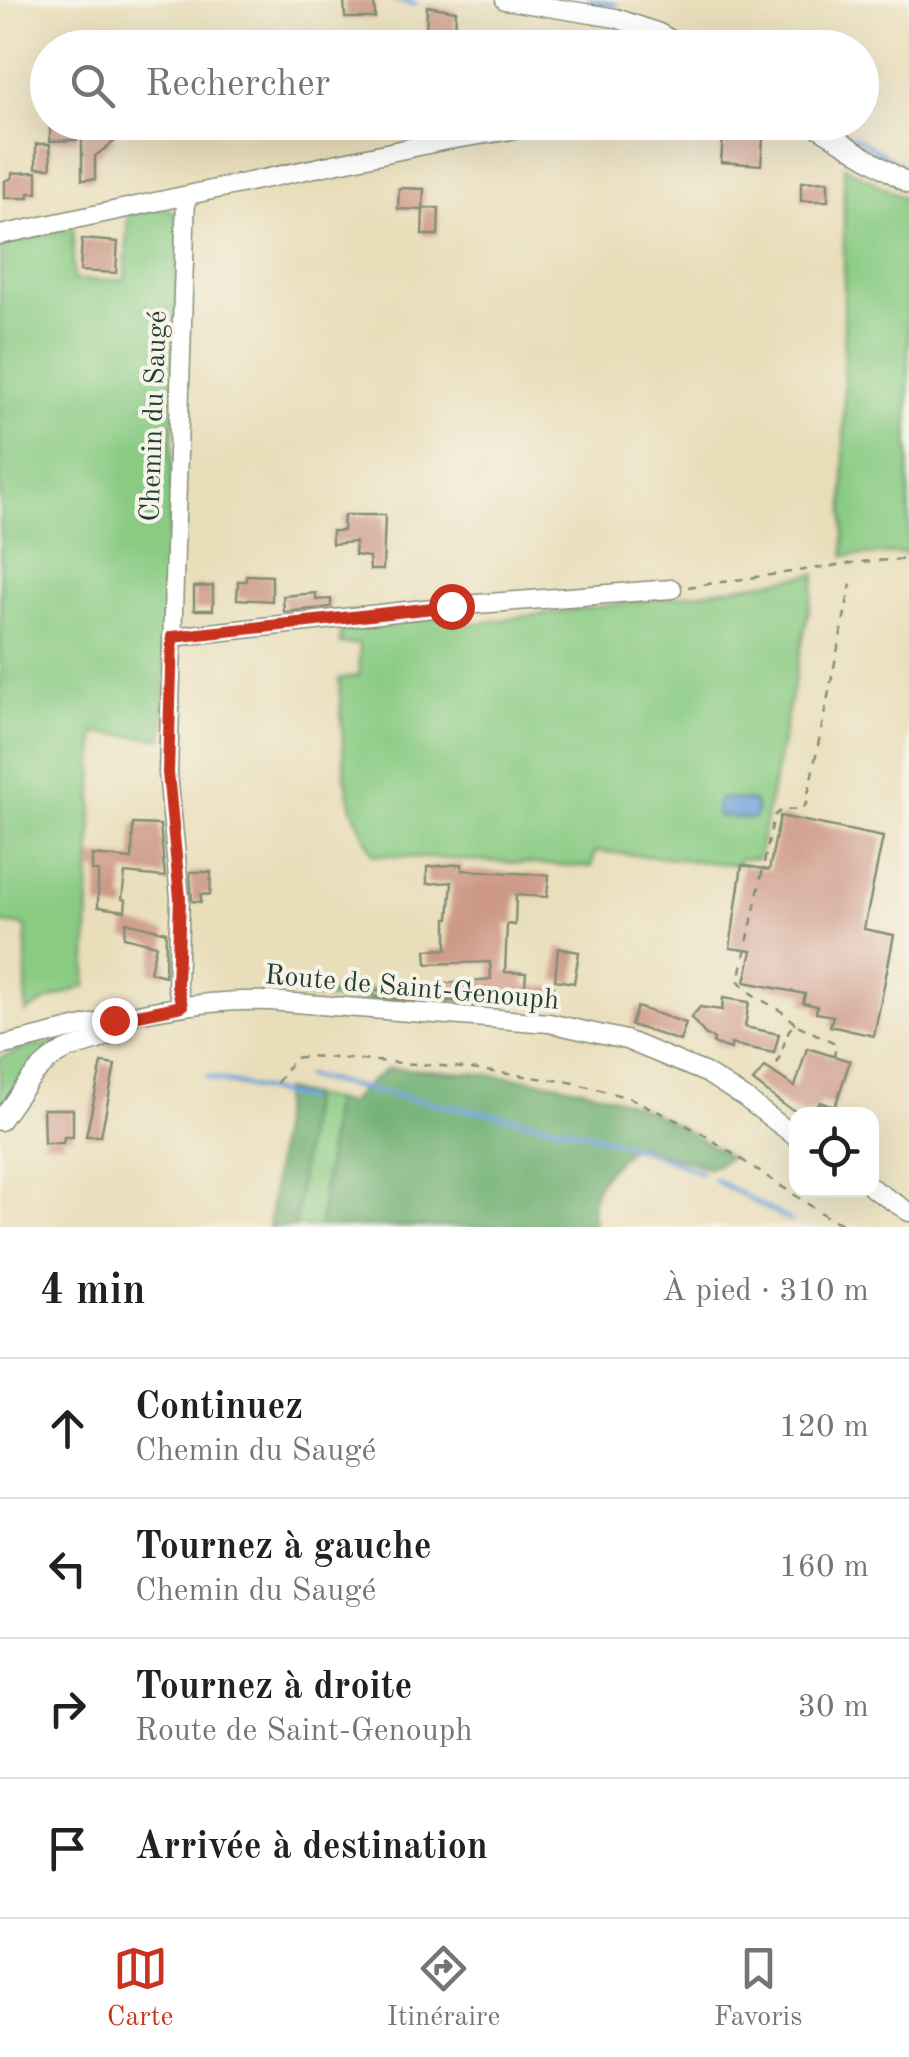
<!DOCTYPE html>
<html lang="fr">
<meta charset="utf-8">
<style>
body{margin:0;font-family:"Old Standard TT",serif;background:#f6f6f6;color:#202124}
.controls{position:absolute;right:30px;bottom:30px;display:grid;overflow:hidden;border-radius:20px;box-shadow:0 10px 40px #0002}
.controls button{width:90px;height:90px;display:grid;place-items:center;padding:0;border:0;border-bottom:2px solid #e0e0e0;background:#fff;color:#202124;font:50px sans-serif}
.stop{position:absolute;width:30px;height:30px;margin:-22px;border:8px solid #c8321e;border-radius:50%;background:#fff}
.stop.end{background:#c8321e;border-color:#fff;box-shadow:0 2px 10px #0008}
.list{margin:0;padding:0;list-style:none}
h2{display:flex;justify-content:space-between;align-items:center;height:130px;margin:0;padding:0 40px;font-size:42px}
h2 small{font-size:32px;font-weight:400;color:#757577}
.list li{display:grid;grid-template-columns:65px 1fr auto;gap:30px;align-items:center;box-sizing:border-box;height:140px;padding:0 40px;border-top:2px solid #e0e0e0}
.list b{display:block;font-size:38px;white-space:nowrap}
.list p{margin:0;font-size:32px;white-space:nowrap;color:#757577}
.list em{font-size:32px;font-style:normal;color:#757577}
.icon{flex:none;width:55px;height:55px;fill:none;stroke:currentColor;stroke-width:2;stroke-linecap:round;stroke-linejoin:round}
.map{position:relative;flex:none;width:909px;height:1227px;overflow:hidden}
.search{position:absolute;background:#fff;box-shadow:0 10px 40px #0002;left:30px;right:30px;top:30px;height:110px;display:flex;align-items:center;gap:25px;box-sizing:border-box;padding:0 35px;border-radius:55px;color:#757577;font-size:38px}
.sheet{height:690px;background:#fff}
nav{display:flex;justify-content:space-around;align-items:center;box-sizing:border-box;height:140px;border-top:2px solid #e0e0e0;background:#fff;font-size:28px;color:#757577}
nav a{display:grid;justify-items:center;gap:5px}
nav .on{color:#c8321e}
.map>svg:first-child{display:block}
.green{fill:#89cb83;stroke:#54845c;stroke-width:2.5}
.forest{fill:#6eaf71;stroke:#467652;stroke-width:2.5}
.water{fill:#6ba0d8;stroke:#456e86;stroke-width:2.5}
.lines{fill:none;stroke-linecap:round;stroke-linejoin:round}
.stream{stroke:#6ba0d8;stroke-width:5}
.building{fill:#cd9886}
.minor-casing{stroke:#848e77;stroke-width:21}
.path{stroke:#848e77;stroke-width:2.5;stroke-dasharray:8 8;stroke-linecap:butt}
.minor{stroke:#fff;stroke-width:18}
.route{stroke:#c8321e;stroke-width:12}
.labels{text-anchor:middle;stroke-width:8;stroke-linejoin:round;paint-order:stroke}
.street-label{font-size:28px;fill:#1f3d34;stroke:#f7f3e8}
</style>
<div class="map">
<svg width="909" height="1227" viewBox="0 0 909 1227">
<rect width="100%" height="100%" fill="#f7f3e8"/>
<filter id="ink" filterUnits="userSpaceOnUse"><feTurbulence type="fractalNoise" baseFrequency=".01" numOctaves="2"/><feDisplacementMap in="SourceGraphic" scale="20" xChannelSelector="R" yChannelSelector="G"/><feConvolveMatrix kernelMatrix="1 2 1 2 8 2 1 2 1" color-interpolation-filters="sRGB"/></filter>
<filter id="wash" filterUnits="userSpaceOnUse"><feTurbulence type="fractalNoise" baseFrequency=".0048" numOctaves="4" result="noise"/><feDisplacementMap in="SourceGraphic" scale="40" xChannelSelector="R" yChannelSelector="G"/><feGaussianBlur stdDeviation="2.25" result="paint"/><feColorMatrix in="noise" values="0 0 0 0 0 0 0 0 0 0 0 0 0 0 0 0 0 1.4 0 .05"/><feComposite in="paint" operator="in"/></filter>
<g filter="url(#wash)">
<rect width="100%" height="100%" fill="#e9deba"/>
<g class="green">
<polygon points="844,166 908,201 909,553 844,556"/>
<polygon points="166,208 174,212 179,226 163,738 95,733 86,986 50,999 26,1012 26,926 0,923 0,245 73,227 73,280 125,280 128,214"/>
<polygon points="816,574 758,858 739,859 737,865 595,851 592,867 373,855 352,808 345,776 339,679 360,675 359,644 340,644 341,630 451,616 453,622 463,625 700,593"/>
<polygon points="392,988 393,998 399,1000 509,1002 470,1009 298,996 379,989 385,992"/>
<polygon points="104,1031 67,1044 0,1114 0,1058 19,1050"/>
<polygon points="310,1096 333,1100 320,1227 295,1227"/>
</g>
<g class="forest">
<path d="M 388,1068 C 464,1072 556,1076 627,1102 C 664,1116 696,1137 730,1157 L 714,1166 L 707,1167 L 633,1145 C 607,1171 584,1187 595,1227 L 320,1227 L 333,1100 L 348,1104 L 362,1089 Z"/>
<polygon points="283,1090 310,1096 295,1227 269,1227"/>
</g>
<path class="water" d="M 720,798 L 753,801 L 756,805 L 756,816 L 752,819 L 718,816 C 715,809 715,804 720,798 Z"/>
<g class="lines">
<g class="stream">
<polyline points="395,0 415,4"/>
<polyline points="589,0 616,5"/>
<polyline points="853,136 909,171"/>
<polyline points="306,1076 407,1098 577,1130 650,1152 700,1172"/>
<polyline points="207,1077 305,1099"/>
<polyline points="715,1180 790,1221"/>
</g>
</g>
<g id="blocks">
<g class="building">
<polygon points="344,0 374,0 375,18 345,18"/>
<polygon points="427,6 456,11 455,38 426,37"/>
<polygon points="50,122 77,122 77,140 50,141"/>
<polygon points="95,122 125,122 110,133 115,141 95,156 95,179 82,180 82,131"/>
<polygon points="723,134 763,138 761,165 721,162"/>
<polygon points="36,144 50,144 51,168 36,168"/>
<polygon points="37,172 37,193 29,193 29,198 5,198 5,181 12,178 12,173"/>
<polygon points="828,181 828,201 801,201 801,182"/>
<polygon points="399,188 424,189 423,210 398,209"/>
<polygon points="423,208 439,208 438,235 422,235"/>
<polygon points="82,239 118,242 116,273 80,271"/>
<polygon points="344,515 385,515 383,570 370,570 369,557 355,555 355,542 332,544 332,531 343,531"/>
<polygon points="246,575 272,576 272,601 237,599 238,581 246,581"/>
<polygon points="213,586 213,610 194,610 194,587"/>
<polygon points="316,593 316,600 331,599 331,607 284,612 283,596"/>
<polygon points="780,816 883,837 864,929 894,935 874,1036 830,1026 833,1016 816,1013 817,1006 803,1003 805,994 745,982 752,951 730,948 742,865 769,870"/>
<polygon points="133,824 160,825 165,877 125,873 122,899 126,900 125,911 98,907 98,871 92,871 92,855 132,859"/>
<polygon points="462,864 462,870 549,875 547,897 516,895 515,925 507,924 505,972 526,973 525,986 554,987 553,1004 499,1000 429,1001 374,997 373,991 491,979 490,962 427,964 426,950 447,949 447,918 449,918 452,882 427,884 427,867"/>
<polygon points="190,872 211,872 210,895 201,894 201,902 192,901"/>
<polygon points="126,922 166,932 165,976 150,972 156,945 124,937"/>
<polygon points="558,948 579,952 574,983 555,980"/>
<polygon points="723,998 749,1002 745,1027 779,1034 774,1053 731,1044 731,1049 713,1043 714,1039 705,1034 691,1018 700,1007 722,1010"/>
<polygon points="637,1007 686,1023 680,1041 631,1025"/>
<polygon points="807,1048 850,1061 835,1107 820,1102 813,1114 801,1114 784,1105 753,1081 765,1067 795,1087"/>
<polygon points="102,1063 115,1065 101,1136 86,1136"/>
<polygon points="43,1109 73,1109 73,1137 64,1137 63,1143 44,1143"/>
</g>
</g>
</g>
<g filter="url(#ink)">
<use href="#blocks" fill-opacity="0" stroke="#848e77" stroke-width="2.5"/>
<g class="lines">
<defs>
<g id="minor">
<polyline points="505,0 616,18 659,33 686,48"/>
<polyline points="809,122 909,184"/>
<polyline points="0,235 447,140 563,122"/>
<polyline points="172,637 451,606 672,589"/>
<polyline points="182,1006 177,985 180,898 168,773 186,196"/>
<path d="M 0,1046 C 88,1026 178,998 269,1001 L 549,1023 L 626,1040 L 706,1073 L 745,1098 L 796,1137"/>
<path d="M 0,1121 C 19,1095 36,1064 66,1050 C 80,1044 98,1043 111,1033 L 114,1020"/>
<polyline points="872,1188 909,1212"/>
</g>
</defs>
<use href="#minor" class="minor-casing"/>
<g class="path">
<polyline points="688,587 859,562 909,559"/>
<path d="M 795,1024 C 780,1004 752,1001 739,981 L 774,816 L 783,809 L 800,810 L 806,804 L 851,584"/>
<polyline points="777,1064 789,1030 795,1024 833,1042 836,1046 834,1056"/>
<polyline points="277,1083 294,1058 309,1056 455,1067 570,1082 630,1098 700,1132 829,1218 850,1227"/>
</g>
<use href="#minor" class="minor"/>
</g>
</g>
<g class="lines" filter="url(#ink)">
<polyline class="route" points="114,1020 182,1006 177,985 180,898 168,773 172,637 451,606"/>
</g>
<g class="labels">
<g class="street-label">
<text transform="translate(152 416) rotate(-88)" y="10">Chemin du Saugé</text>
<text transform="translate(412 986) rotate(5)" y="10">Route de Saint-Genouph</text>
</g>
</g>
</svg>
<div class="controls">
<button><svg class="icon" aria-label="locate" viewBox="0 0 24 24"><circle cx="12" cy="12" r="6"/><path d="M12 2v4M12 18v4M2 12h4M18 12h4"/></svg></button>
</div>
<div class="stop" style="left:451px;top:606px"></div>
<div class="stop end" style="left:114px;top:1020px"></div>
<div class="search"><svg class="icon" aria-label="search" viewBox="0 0 24 24"><circle cx="10" cy="10" r="6"/><path d="M15 15l6 6"/></svg>Rechercher</div>
</div>
<section class="sheet">
<h2>4 min<small>À pied · 310 m</small></h2>
<ul class="list">
<li><svg class="icon" aria-label="ahead" viewBox="0 0 24 24"><path d="M12 20V5M6 11l6-6 6 6"/></svg><div><b>Continuez</b><p>Chemin du Saugé</p></div><em>120 m</em></li>
<li><svg class="icon" aria-label="left" viewBox="0 0 24 24"><path d="M17 20v-9H6M10 6l-5 5 5 5"/></svg><div><b>Tournez à gauche</b><p>Chemin du Saugé</p></div><em>160 m</em></li>
<li><svg class="icon" aria-label="right" viewBox="0 0 24 24"><path d="M7 20v-9h11M14 6l5 5-5 5"/></svg><div><b>Tournez à droite</b><p>Route de Saint-Genouph</p></div><em>30 m</em></li>
<li><svg class="icon" aria-label="arrive" viewBox="0 0 24 24"><path d="M6 21V4h12l-3 4 3 4H6"/></svg><div><b>Arrivée à destination</b></div></li>
</ul>
</section>
<nav>
<a class="on"><svg class="icon" aria-label="map" viewBox="0 0 24 24"><path d="M3 6l6-2 6 2 6-2v14l-6 2-6-2-6 2zM9 4v14M15 6v14"/></svg>Carte</a>
<a><svg class="icon" aria-label="directions" viewBox="0 0 24 24"><path d="M12 3l9 9-9 9-9-9zM9 14v-3h6M13 9l2 2-2 2"/></svg>Itinéraire</a>
<a><svg class="icon" aria-label="saved" viewBox="0 0 24 24"><path d="M7 4h10v16l-5-4-5 4z"/></svg>Favoris</a>
</nav>
